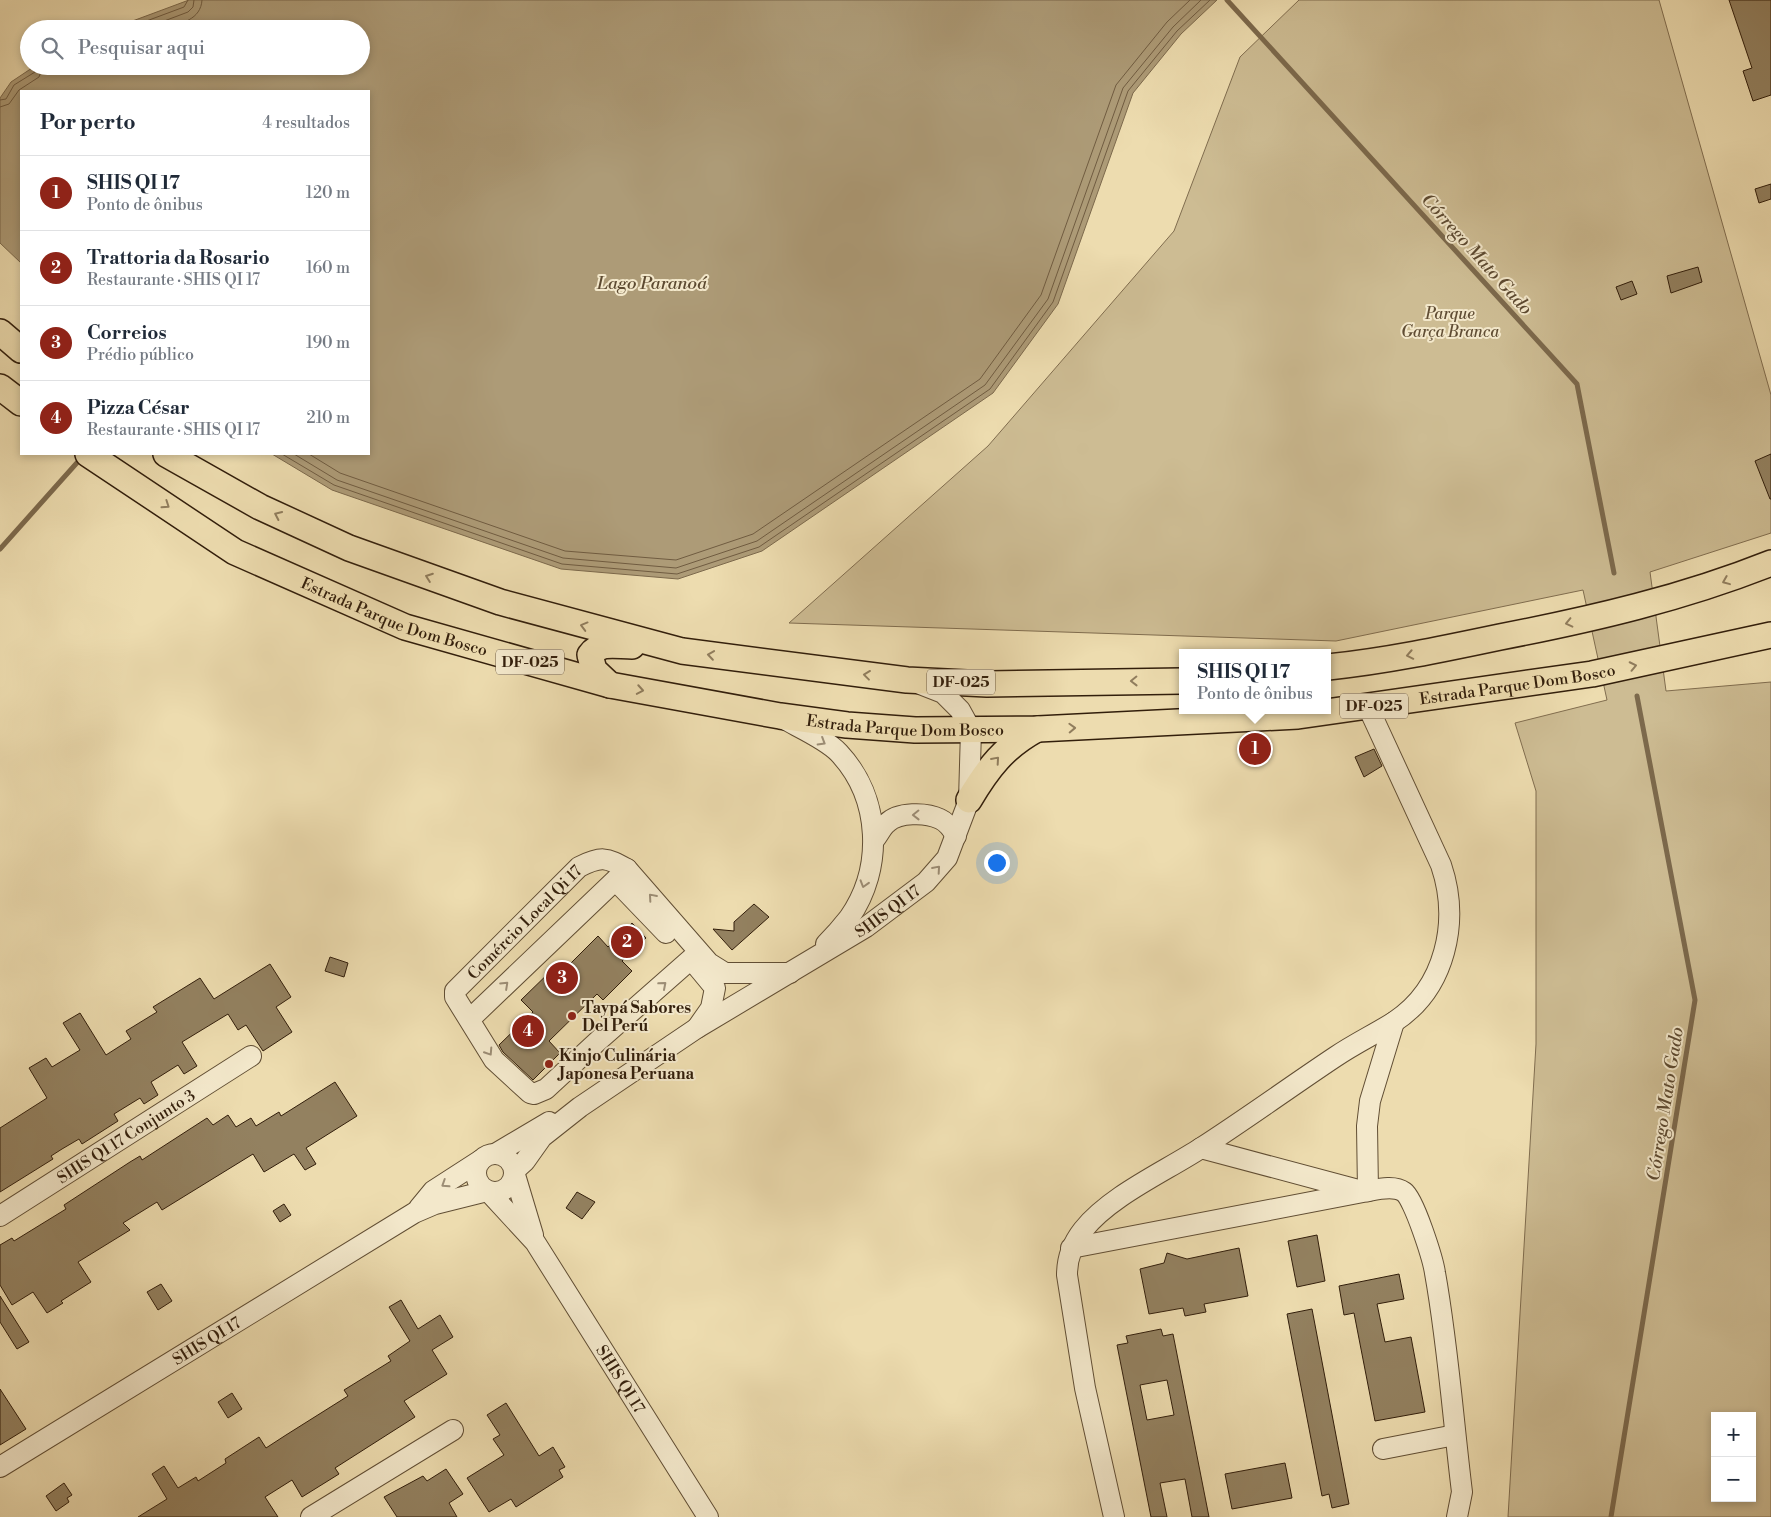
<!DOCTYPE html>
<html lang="pt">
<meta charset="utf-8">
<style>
body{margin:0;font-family:"Libre Bodoni",serif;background:#f6f6f7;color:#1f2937}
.controls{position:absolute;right:15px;bottom:15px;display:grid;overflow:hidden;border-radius:0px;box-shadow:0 2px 8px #0003}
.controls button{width:45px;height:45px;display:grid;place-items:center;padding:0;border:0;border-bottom:1px solid #e0e1e3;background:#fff;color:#1f2937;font:25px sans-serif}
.you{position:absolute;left:996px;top:862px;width:18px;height:18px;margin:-12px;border:4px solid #fff;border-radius:50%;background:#1a73e8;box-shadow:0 0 0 8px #1a73e833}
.badge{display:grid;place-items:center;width:32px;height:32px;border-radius:50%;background:#8f2418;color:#fff;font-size:16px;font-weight:700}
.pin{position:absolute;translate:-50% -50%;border:2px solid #fff;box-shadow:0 1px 5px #0006}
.popup{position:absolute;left:1179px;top:649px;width:152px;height:65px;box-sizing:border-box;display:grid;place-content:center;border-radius:0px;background:#fff;filter:drop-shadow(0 1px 4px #0005);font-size:16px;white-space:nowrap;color:#747a83}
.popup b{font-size:19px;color:#1f2937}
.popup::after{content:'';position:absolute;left:50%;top:100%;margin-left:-10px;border:10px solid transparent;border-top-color:#fff}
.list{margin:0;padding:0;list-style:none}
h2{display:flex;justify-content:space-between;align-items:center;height:65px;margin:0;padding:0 20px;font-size:21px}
h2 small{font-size:16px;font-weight:400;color:#747a83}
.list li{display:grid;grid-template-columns:32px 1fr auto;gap:15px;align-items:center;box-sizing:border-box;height:75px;padding:0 20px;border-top:1px solid #e0e1e3}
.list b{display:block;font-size:19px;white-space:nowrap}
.list p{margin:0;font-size:16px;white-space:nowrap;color:#747a83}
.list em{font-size:16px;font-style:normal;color:#747a83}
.icon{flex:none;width:28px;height:28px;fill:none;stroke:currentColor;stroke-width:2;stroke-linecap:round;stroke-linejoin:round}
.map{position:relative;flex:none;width:1771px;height:1517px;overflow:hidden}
.search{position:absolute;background:#fff;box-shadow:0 2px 8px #0003;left:20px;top:20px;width:350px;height:55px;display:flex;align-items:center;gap:12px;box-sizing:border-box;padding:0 18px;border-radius:28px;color:#747a83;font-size:19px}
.panel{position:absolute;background:#fff;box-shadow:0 2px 8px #0003;left:20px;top:90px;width:350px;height:365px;border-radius:0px}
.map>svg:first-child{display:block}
.green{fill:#cdbc93;stroke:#806d4f;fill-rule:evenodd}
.water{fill:#ad9b77;stroke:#7c694c}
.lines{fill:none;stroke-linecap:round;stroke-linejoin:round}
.shore{stroke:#705c41;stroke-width:1}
.stream{stroke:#7c694c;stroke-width:5}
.building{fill:#938160;stroke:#321e0b;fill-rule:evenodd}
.minor-casing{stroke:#614e34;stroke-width:22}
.major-casing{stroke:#321e0b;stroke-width:28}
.minor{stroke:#f3e8cb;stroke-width:20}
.major{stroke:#eddcaf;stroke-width:25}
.oneway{stroke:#907d5d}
.oneway2{stroke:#9c8d75}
.poi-dot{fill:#8f2418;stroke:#f3e8cb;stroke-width:2}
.labels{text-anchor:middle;stroke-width:4;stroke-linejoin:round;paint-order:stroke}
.shield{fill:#f3e8cb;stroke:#6c5b45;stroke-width:1}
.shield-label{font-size:15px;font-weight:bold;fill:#321e0b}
.park-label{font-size:16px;font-style:italic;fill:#604d34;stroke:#f3e8cb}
.street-label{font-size:16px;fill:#321e0b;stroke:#f3e8cb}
.poi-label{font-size:16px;font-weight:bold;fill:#321e0b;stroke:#f3e8cb;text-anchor:start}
.water-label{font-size:18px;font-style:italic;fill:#5d4a31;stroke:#f3e8cb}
</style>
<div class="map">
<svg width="1771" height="1517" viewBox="0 0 1771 1517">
<rect width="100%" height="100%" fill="#eddcaf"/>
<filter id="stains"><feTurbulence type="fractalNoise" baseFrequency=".004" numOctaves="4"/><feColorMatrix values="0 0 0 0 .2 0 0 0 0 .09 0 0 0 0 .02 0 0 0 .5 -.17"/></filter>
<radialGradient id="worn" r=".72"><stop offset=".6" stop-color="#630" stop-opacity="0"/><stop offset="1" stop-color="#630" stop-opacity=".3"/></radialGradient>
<path class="green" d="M 1299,0 L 1659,0 L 1771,395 L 1771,533 L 1650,572 L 1666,691 L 1771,682 L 1771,1517 L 1508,1517 L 1536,1044 L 1536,791 L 1515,723 L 1607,700 L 1583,590 L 1336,641 L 789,623 L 988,446 L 1174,231 L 1240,57 ZM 1715,1416 L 1752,1416 L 1752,1498 L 1715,1498 Z"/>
<polygon class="water" points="189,0 1217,0 1181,34 1133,93 1058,304 993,393 762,551 678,579 561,569 332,490 272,454 369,454 369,91 21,91 21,263 0,243 0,98 11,82 35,66 361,66 361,29 111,29"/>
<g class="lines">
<g class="shore">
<polyline points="125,29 184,7 188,0"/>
<polyline points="143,29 188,12 193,7 194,0"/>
<path d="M 165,29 C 181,23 201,20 202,0"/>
<polyline points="0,100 6,99 14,85 35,72 37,66"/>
<polyline points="0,107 9,104 19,90 39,77 43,66"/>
<polyline points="282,454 334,485 562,564 677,574 759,547 990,389 1053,302 1128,91 1177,31 1210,0"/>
<polyline points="294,454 337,480 563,558 676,568 757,541 985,385 1048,299 1123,88 1173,27 1201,0"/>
<polyline points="309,454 340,473 565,551 676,560 753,534 980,379 1041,295 1116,85 1167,22 1190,0"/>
</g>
<g class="stream">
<polyline points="1227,0 1577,384 1614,573"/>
<polyline points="0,549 83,456"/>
<polyline points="1611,1517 1695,1000 1637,696"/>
</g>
</g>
<g class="building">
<polygon points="1729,0 1771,0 1771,95 1753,101 1743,71 1752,68"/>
<polygon points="1771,184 1771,199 1759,203 1755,189"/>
<polygon points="1698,267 1702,282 1671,293 1667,276"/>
<polygon points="1632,281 1637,294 1621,300 1616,287"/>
<polygon points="1771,454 1771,499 1770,499 1755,461"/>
<polygon points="1374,749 1382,766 1364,777 1355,757"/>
<polygon points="754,904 769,917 732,950 713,929 734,931 734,922"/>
<polygon points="632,923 646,938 622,961 632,971 603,1000 597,994 549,1041 560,1053 533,1080 503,1052 499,1045 533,1012 521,1000 557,965 563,971 598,936 608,947"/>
<polygon points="330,957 348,963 344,977 325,971"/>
<polygon points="270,964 291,997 276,1007 292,1032 263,1051 246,1025 238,1030 228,1014 182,1042 197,1066 184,1074 178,1065 151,1082 158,1095 144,1104 140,1098 114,1114 118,1121 82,1144 79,1139 62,1149 51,1156 53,1159 0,1192 0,1128 47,1098 29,1068 46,1058 52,1067 80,1050 63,1023 80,1013 106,1055 131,1039 126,1031 157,1012 153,1007 200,978 214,999"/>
<polygon points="335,1082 357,1116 306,1148 316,1164 305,1170 294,1154 264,1172 253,1154 162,1210 157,1202 123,1223 130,1230 78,1262 91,1282 61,1301 63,1303 47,1313 33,1292 12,1305 0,1285 0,1245 12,1238 14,1241 66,1209 64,1205 130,1162 140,1156 142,1160 207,1118 213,1125 228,1115 236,1127 251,1118 256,1126 279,1112 281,1116"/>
<polygon points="577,1192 595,1202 582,1219 566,1208"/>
<polygon points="284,1204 291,1215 280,1222 273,1211"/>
<polygon points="1317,1235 1325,1281 1297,1287 1288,1241"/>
<polygon points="1239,1248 1248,1296 1204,1304 1206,1312 1185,1316 1183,1308 1149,1314 1140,1269 1164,1263 1167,1253 1187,1259"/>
<polygon points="1399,1274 1404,1299 1377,1304 1385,1342 1411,1337 1425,1412 1375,1421 1354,1313 1344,1315 1339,1286"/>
<polygon points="161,1284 172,1301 158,1310 147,1292"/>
<polygon points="0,1296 29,1342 17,1349 0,1322"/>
<polygon points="401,1300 418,1329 440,1315 453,1337 432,1350 447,1374 404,1401 415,1417 335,1468 339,1474 302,1497 292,1480 265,1497 278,1517 138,1517 167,1499 152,1474 164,1466 178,1488 196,1477 198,1481 226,1463 225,1459 259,1437 266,1448 286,1435 348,1396 344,1390 391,1361 388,1356 410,1341 389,1307"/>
<polygon points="1312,1309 1349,1504 1332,1508 1329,1494 1322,1496 1287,1314"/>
<path d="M 1161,1329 L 1163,1336 L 1173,1334 L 1209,1517 L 1192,1517 L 1185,1479 L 1160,1483 L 1167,1517 L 1151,1517 L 1117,1345 L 1128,1343 L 1126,1336 ZM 1167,1380 L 1174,1415 L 1147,1420 L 1140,1385 Z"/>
<polygon points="0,1389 26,1429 0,1445"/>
<polygon points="232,1393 242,1409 228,1418 218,1402"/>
<polygon points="506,1403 539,1456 553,1447 565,1467 559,1470 563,1477 516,1507 511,1499 489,1512 467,1478 504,1455 493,1439 500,1435 487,1415"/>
<polygon points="1285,1463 1292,1498 1232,1509 1225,1474"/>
<polygon points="446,1469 463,1494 449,1503 457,1517 397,1517 384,1497 423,1476 427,1481"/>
<polygon points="64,1483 72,1495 67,1498 69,1502 56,1511 46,1496"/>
</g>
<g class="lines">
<defs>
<g id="minor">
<path d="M 784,719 C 800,728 827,740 839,753 C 881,798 884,868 849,918 C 842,927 834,936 826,944"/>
<path d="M 875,839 C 879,834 882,827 887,823 C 898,812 926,812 940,819 C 947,822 952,829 956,836"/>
<polyline points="616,881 666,933"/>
<polyline points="470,1019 627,869"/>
<path id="s1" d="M 697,1028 L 711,1008 L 715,988 L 691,959 L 599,1040 L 546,1089 L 534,1094 L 530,1093 L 494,1060 L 455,997 L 455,991 L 579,867 C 601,856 606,857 627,869 L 709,963 L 725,973 L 790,973"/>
<polyline points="1201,1148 1358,1190"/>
<circle cx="495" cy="1173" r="19"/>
<polyline points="495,1154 549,1122"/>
<path id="s2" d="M 515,1170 L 525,1161 L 542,1137 L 580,1107 L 697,1028 L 866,927 L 926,882 L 947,858 L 969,800 L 971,730 L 960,710 L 943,693 L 920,684"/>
<polyline points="515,1175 533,1235"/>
<path id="s3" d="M 488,1191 L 535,1242 L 708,1517"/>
<polyline points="1368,1191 1367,1126 1370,1101 1394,1022"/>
<polyline points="419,1208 433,1191 481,1160"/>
<path id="s4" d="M 0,1216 L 251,1056"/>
<path d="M 1071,1248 L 1363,1192 C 1375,1190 1393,1184 1404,1192 C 1414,1199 1433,1259 1435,1273 C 1448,1345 1453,1419 1462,1492 L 1457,1517"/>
<polyline points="1383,1449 1455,1435"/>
<path id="s5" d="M 0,1467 L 414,1213 L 435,1204 L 487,1191"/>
<polyline points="311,1517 453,1430"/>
<path d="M 1114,1517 L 1085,1388 L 1067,1275 C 1067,1258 1072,1244 1083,1230 C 1110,1196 1164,1172 1201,1148 C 1246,1119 1290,1087 1335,1057 C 1354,1044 1375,1034 1394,1022 C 1446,988 1460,921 1441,865 L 1368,707"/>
</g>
<g id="major">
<polyline points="0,332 21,350"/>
<polyline points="0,387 21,403"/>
<path id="s6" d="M 88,454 L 235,552 L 405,627 L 610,685 L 780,716 L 847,725 L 915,730 L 1038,729 L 1298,716 L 1592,674 L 1771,635"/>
<polyline points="166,454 260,507 349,548 500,602 682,651 907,680 987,684 1182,681"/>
<path d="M 1328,667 C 1386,661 1443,649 1500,637 C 1593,619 1683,598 1771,563"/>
<path d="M 610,685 L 594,670 L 590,655 C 600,641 616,646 632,646"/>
<path d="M 969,800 C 988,768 1004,747 1037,729"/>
</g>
</defs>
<use href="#minor" class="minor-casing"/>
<use href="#major" class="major-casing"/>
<use href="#minor" class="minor"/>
<use href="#major" class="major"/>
</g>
<defs><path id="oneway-chevron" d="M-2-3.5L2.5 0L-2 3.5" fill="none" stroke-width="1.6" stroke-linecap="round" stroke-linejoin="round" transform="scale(1.25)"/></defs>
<g class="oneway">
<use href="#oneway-chevron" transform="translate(166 505) rotate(34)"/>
<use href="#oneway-chevron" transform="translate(278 515) rotate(-155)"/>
<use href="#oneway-chevron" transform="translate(429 577) rotate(-160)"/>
<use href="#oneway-chevron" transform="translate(1726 581) rotate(158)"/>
<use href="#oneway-chevron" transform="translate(1569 623) rotate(167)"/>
<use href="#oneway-chevron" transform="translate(584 626) rotate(-165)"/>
<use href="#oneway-chevron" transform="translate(711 655) rotate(-172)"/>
<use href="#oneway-chevron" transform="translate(1410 655) rotate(169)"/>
<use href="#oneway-chevron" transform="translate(1633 666) rotate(-12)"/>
<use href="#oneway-chevron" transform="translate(867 675) rotate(-173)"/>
<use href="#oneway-chevron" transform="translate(1134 681) rotate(179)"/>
<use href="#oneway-chevron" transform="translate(640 690) rotate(10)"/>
<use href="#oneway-chevron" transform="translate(1072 728) rotate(-2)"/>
<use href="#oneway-chevron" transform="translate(996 760) rotate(-49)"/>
</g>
<g class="oneway2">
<use href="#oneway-chevron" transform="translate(822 742) rotate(31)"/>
<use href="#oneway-chevron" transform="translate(916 815) rotate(179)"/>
<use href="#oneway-chevron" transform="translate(937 869) rotate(-49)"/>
<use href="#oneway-chevron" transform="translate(864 884) rotate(107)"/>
<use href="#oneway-chevron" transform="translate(652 897) rotate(-131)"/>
<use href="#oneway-chevron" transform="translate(505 985) rotate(-43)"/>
<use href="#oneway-chevron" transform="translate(663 985) rotate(-41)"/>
<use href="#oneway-chevron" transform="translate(489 1052) rotate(57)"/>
<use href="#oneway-chevron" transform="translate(445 1184) rotate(147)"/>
</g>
<g class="poi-dot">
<circle cx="572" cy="1016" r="5"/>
<circle cx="549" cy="1064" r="5"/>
</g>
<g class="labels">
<g class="shield">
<rect x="496" y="649.5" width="68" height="25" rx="4"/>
<rect x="927" y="669.5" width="68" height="25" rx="4"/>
<rect x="1340" y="693.5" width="68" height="25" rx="4"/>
</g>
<g class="shield-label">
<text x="530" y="667">DF-025</text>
<text x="961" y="687">DF-025</text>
<text x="1374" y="711">DF-025</text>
</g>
<g class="park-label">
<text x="1450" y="319">Parque<tspan x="1450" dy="18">Garça Branca</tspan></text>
</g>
<g class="street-label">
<text dy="6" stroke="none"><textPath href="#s6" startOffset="349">Estrada Parque Dom Bosco</textPath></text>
<text dy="6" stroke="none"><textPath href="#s6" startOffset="1489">Estrada Parque Dom Bosco</textPath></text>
<text dy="6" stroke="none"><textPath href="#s6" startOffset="874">Estrada Parque Dom Bosco</textPath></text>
<text dy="6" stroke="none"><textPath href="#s2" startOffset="456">SHIS QI 17</textPath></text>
<text dy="6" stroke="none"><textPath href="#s1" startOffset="521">Comércio Local Qi 17</textPath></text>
<text dy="6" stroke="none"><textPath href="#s4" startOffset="149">SHIS QI 17 Conjunto 3</textPath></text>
<text dy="6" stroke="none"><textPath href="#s5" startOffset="242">SHIS QI 17</textPath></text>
<text dy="6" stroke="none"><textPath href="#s3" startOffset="231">SHIS QI 17</textPath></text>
</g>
<g class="poi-label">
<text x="582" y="1013">Taypá Sabores<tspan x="582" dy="18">Del Perú</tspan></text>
<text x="559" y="1061">Kinjo Culinária<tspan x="559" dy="18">Japonesa Peruana</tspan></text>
</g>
<g class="water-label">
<text transform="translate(1477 254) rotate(48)" y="6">Córrego Mato Gado</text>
<text x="652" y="289">Lago Paranoá</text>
<text transform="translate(1665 1104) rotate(-81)" y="6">Córrego Mato Gado</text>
</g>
</g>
<rect width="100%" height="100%" filter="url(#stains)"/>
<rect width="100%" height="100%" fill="url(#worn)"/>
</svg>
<div class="controls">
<button>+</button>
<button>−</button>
</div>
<div class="you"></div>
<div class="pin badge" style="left:1255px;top:749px">1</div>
<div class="popup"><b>SHIS QI 17</b>Ponto de ônibus</div>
<div class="pin badge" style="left:627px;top:942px">2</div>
<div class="pin badge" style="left:562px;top:978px">3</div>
<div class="pin badge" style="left:528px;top:1031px">4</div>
<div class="search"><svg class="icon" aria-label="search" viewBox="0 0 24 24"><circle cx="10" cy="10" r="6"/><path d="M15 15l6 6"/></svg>Pesquisar aqui</div>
<section class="panel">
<h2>Por perto<small>4 resultados</small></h2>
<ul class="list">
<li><span class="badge">1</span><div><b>SHIS QI 17</b><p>Ponto de ônibus</p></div><em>120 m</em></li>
<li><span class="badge">2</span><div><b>Trattoria da Rosario</b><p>Restaurante · SHIS QI 17</p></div><em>160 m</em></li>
<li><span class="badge">3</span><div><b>Correios</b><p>Prédio público</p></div><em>190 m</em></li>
<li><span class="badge">4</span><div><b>Pizza César</b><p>Restaurante · SHIS QI 17</p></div><em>210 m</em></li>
</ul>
</section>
</div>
